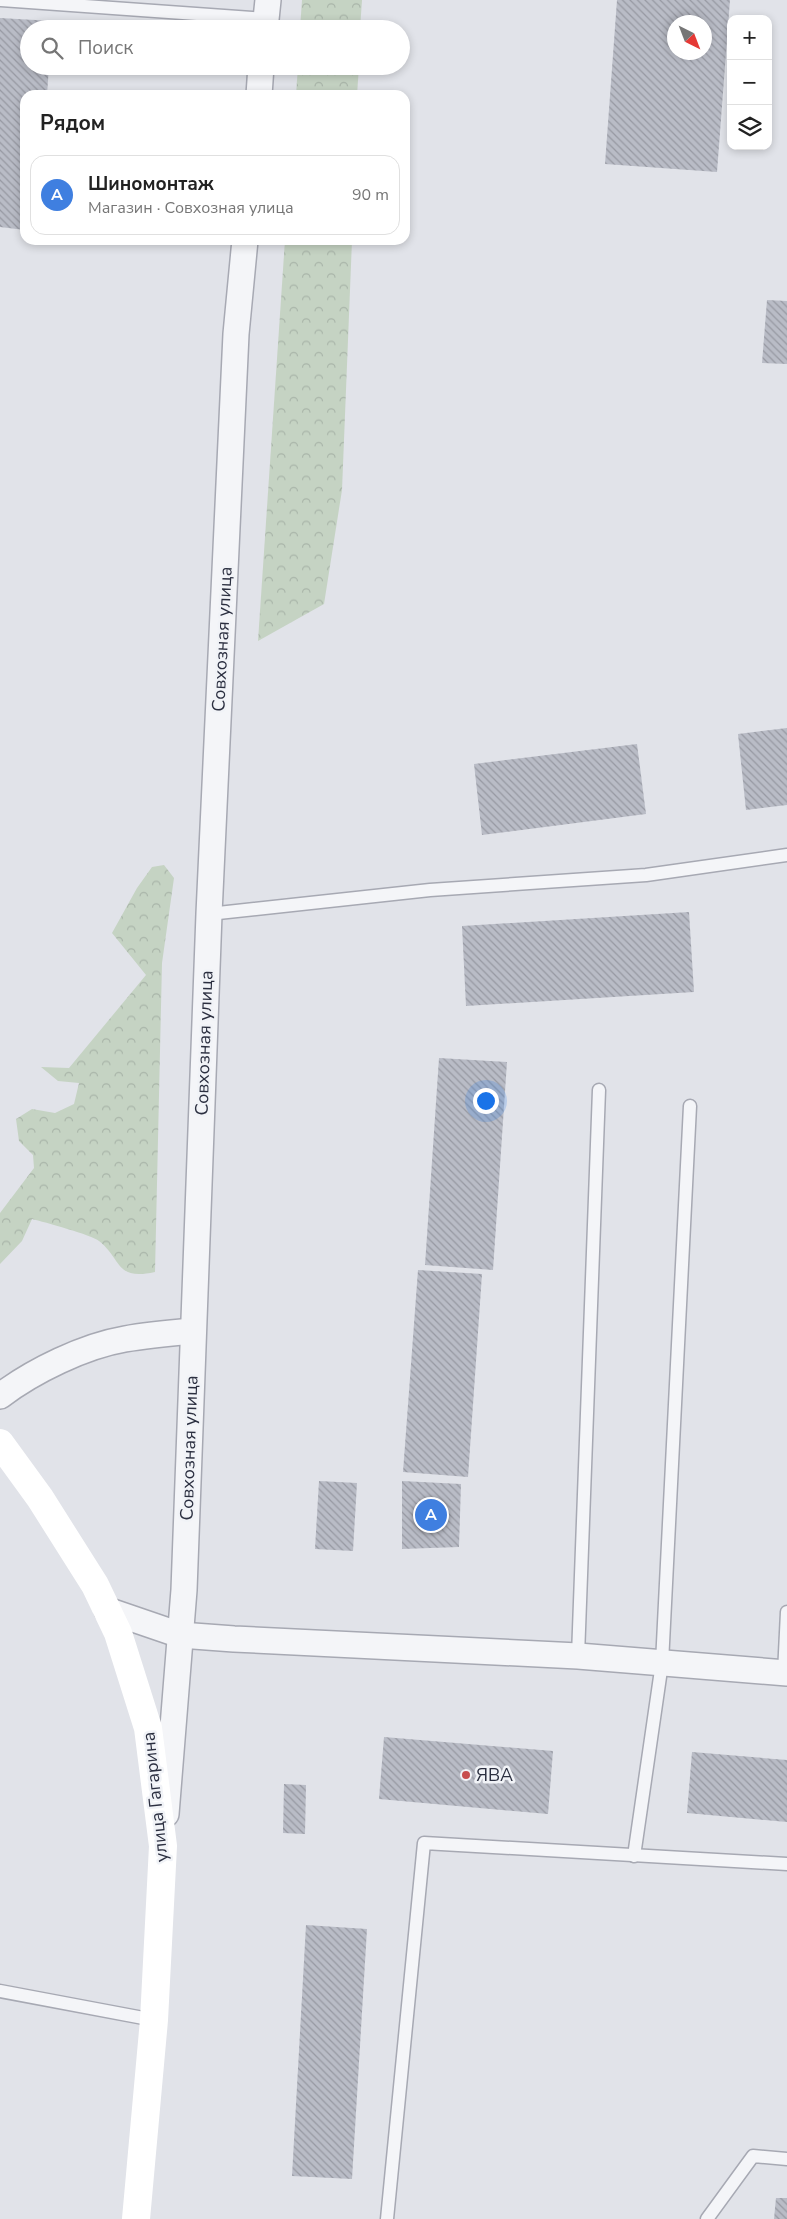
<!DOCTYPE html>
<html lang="ru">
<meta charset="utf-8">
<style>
body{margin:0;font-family:"Nunito Sans",sans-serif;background:#f6f6f6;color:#222}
.controls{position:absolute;right:15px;top:15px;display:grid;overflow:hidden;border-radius:10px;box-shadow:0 2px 8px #0003}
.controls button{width:45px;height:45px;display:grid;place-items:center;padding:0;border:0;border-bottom:1px solid #e0e0e0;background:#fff;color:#222;font:25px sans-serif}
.compass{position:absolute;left:667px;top:15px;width:45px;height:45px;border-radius:50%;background:#fff;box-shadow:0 2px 8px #0003;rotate:138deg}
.you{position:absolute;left:485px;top:1100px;width:18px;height:18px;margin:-12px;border:4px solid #fff;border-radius:50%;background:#1a73e8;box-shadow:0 0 0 8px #1a73e833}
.badge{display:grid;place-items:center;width:32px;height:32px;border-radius:50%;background:#d93025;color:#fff;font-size:16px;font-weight:700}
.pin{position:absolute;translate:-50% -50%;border:2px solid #fff;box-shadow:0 1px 5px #0006}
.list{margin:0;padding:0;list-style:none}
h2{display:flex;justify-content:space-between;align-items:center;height:65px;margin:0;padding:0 20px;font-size:21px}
h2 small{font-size:16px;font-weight:400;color:#767676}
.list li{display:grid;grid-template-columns:32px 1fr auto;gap:15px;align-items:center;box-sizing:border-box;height:80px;margin:0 10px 10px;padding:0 10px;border:1px solid #e0e0e0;border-radius:15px}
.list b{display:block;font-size:19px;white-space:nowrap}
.list p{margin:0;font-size:16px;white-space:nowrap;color:#767676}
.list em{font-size:16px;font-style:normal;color:#767676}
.icon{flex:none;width:28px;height:28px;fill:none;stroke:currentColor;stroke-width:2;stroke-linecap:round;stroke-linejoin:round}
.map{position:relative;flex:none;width:787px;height:2219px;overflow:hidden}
.search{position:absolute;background:#fff;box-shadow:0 2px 8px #0003;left:20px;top:20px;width:390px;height:55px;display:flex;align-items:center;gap:12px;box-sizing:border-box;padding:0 18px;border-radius:28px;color:#767676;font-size:19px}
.panel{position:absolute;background:#fff;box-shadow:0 2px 8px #0003;left:20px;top:90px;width:390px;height:155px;border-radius:15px}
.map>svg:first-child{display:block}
.forest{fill:url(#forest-crowns)}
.building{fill:url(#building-back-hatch);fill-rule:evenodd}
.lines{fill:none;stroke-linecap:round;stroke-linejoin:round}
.lane-casing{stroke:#a7a9b3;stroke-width:15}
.street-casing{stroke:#a7a9b3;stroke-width:28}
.lane{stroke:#f4f5f8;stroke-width:12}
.street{stroke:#f4f5f8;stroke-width:25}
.secondary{stroke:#fff;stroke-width:28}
.poi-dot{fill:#c74e4f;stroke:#f1f3f7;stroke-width:2}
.labels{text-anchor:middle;stroke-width:5;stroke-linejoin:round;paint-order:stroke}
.street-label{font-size:18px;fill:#2b2f40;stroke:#f1f3f7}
.poi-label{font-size:18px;fill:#2b2f40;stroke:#f1f3f7;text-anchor:start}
</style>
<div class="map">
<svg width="787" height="2219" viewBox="0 0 787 2219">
<defs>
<pattern id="forest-crowns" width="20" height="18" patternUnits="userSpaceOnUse" patternTransform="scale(1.25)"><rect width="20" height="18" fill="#c5d3c3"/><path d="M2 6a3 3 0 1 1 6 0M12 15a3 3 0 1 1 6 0" fill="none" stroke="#a9b5a9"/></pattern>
<pattern id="building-back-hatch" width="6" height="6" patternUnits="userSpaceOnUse" patternTransform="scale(1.25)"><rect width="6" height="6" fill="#b9bcc6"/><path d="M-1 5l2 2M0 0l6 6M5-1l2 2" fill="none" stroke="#9799a2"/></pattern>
</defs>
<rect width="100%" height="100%" fill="#e1e3e9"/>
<g class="forest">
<polygon points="302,0 362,0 360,29 300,29"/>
<polygon points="298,66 359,66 357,95 296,95"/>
<polygon points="285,240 352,240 342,490 324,604 258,641"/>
<path d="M 164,865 L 174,878 L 162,963 L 155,1272 C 115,1281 122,1259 99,1241 C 92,1235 44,1222 32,1219 L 22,1241 L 0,1264 L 0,1213 L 34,1168 L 33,1155 L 19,1141 L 16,1119 L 32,1109 L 55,1113 L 74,1104 L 79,1083 L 58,1081 L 41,1067 L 69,1068 L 146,975 L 112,933 L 137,888 L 152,867 Z"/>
</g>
<g class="building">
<path d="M 617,0 L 730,0 L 717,172 L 605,164 ZM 674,22 L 704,22 L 704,52 L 674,52 Z"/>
<polygon points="0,18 53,21 52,29 29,29 29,66 49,66 47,95 25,95 25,230 0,227"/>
<polygon points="767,300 787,301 787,364 762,363"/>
<polygon points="787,728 787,805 746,810 738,734"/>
<polygon points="637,744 646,814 482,835 474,764"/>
<polygon points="689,912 694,992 466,1006 462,926"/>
<polygon points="439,1058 507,1062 493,1270 425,1265"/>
<polygon points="418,1270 482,1274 468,1477 403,1472"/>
<polygon points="319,1481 357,1483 353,1551 315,1549"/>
<polygon points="402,1481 461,1484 459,1547 402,1549"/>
<polygon points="384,1737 553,1751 548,1814 379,1799"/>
<polygon points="692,1752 787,1760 787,1822 687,1813"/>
<polygon points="284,1784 306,1785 305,1834 283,1833"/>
<polygon points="306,1925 367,1929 352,2179 292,2176"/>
<polygon points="776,2198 787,2198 787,2219 774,2219"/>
</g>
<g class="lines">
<defs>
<g id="lane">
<polyline points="1,0 266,19"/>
<polyline points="209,914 430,890 646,875 787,855"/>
<polyline points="578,1656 599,1090"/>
<polyline points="784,1673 787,1612"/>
<polyline points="634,1856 662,1663 690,1106"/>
<polyline points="0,1991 154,2020"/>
<polyline points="387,2219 424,1843 787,1864"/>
<polyline points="707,2219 753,2156 787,2159"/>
</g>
<g id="street">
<polyline points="265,29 268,0"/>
<polyline points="259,95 261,66"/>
<path d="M 0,1396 C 33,1371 84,1346 125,1339 C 147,1335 170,1333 193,1331"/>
<polyline points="107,1610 180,1635 234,1639 578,1656 787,1673"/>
<polyline points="166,1814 184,1590 209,914 236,334 245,240"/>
</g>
</defs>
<use href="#lane" class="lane-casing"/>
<use href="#street" class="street-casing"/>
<use href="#lane" class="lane"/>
<use href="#street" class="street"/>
<polyline class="secondary" points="0,1443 40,1498 95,1585 118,1633 148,1728 163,1846 154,2020 136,2219"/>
</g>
<circle class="poi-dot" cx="466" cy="1775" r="5"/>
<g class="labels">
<g class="street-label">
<text transform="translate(222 639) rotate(-87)" y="6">Совхозная улица</text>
<text transform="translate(204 1043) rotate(-88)" y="6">Совхозная улица</text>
<text transform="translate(189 1448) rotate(-88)" y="6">Совхозная улица</text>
<text transform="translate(155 1797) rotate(-96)" y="6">улица Гагарина</text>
</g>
<g class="poi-label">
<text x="476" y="1781">ЯВА</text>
</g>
</g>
</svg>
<div class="controls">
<button>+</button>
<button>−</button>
<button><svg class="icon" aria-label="layers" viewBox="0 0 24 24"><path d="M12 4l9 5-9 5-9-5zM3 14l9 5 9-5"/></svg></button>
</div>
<svg class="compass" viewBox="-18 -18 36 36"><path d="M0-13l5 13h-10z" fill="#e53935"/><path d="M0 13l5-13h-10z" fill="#767676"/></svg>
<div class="you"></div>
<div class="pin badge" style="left:431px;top:1515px;background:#3f7fe0">A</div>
<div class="search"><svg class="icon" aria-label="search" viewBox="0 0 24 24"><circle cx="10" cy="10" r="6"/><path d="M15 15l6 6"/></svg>Поиск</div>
<section class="panel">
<h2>Рядом<small></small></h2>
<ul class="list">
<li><span class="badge" style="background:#3f7fe0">A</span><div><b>Шиномонтаж</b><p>Магазин · Совхозная улица</p></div><em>90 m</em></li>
</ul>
</section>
</div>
